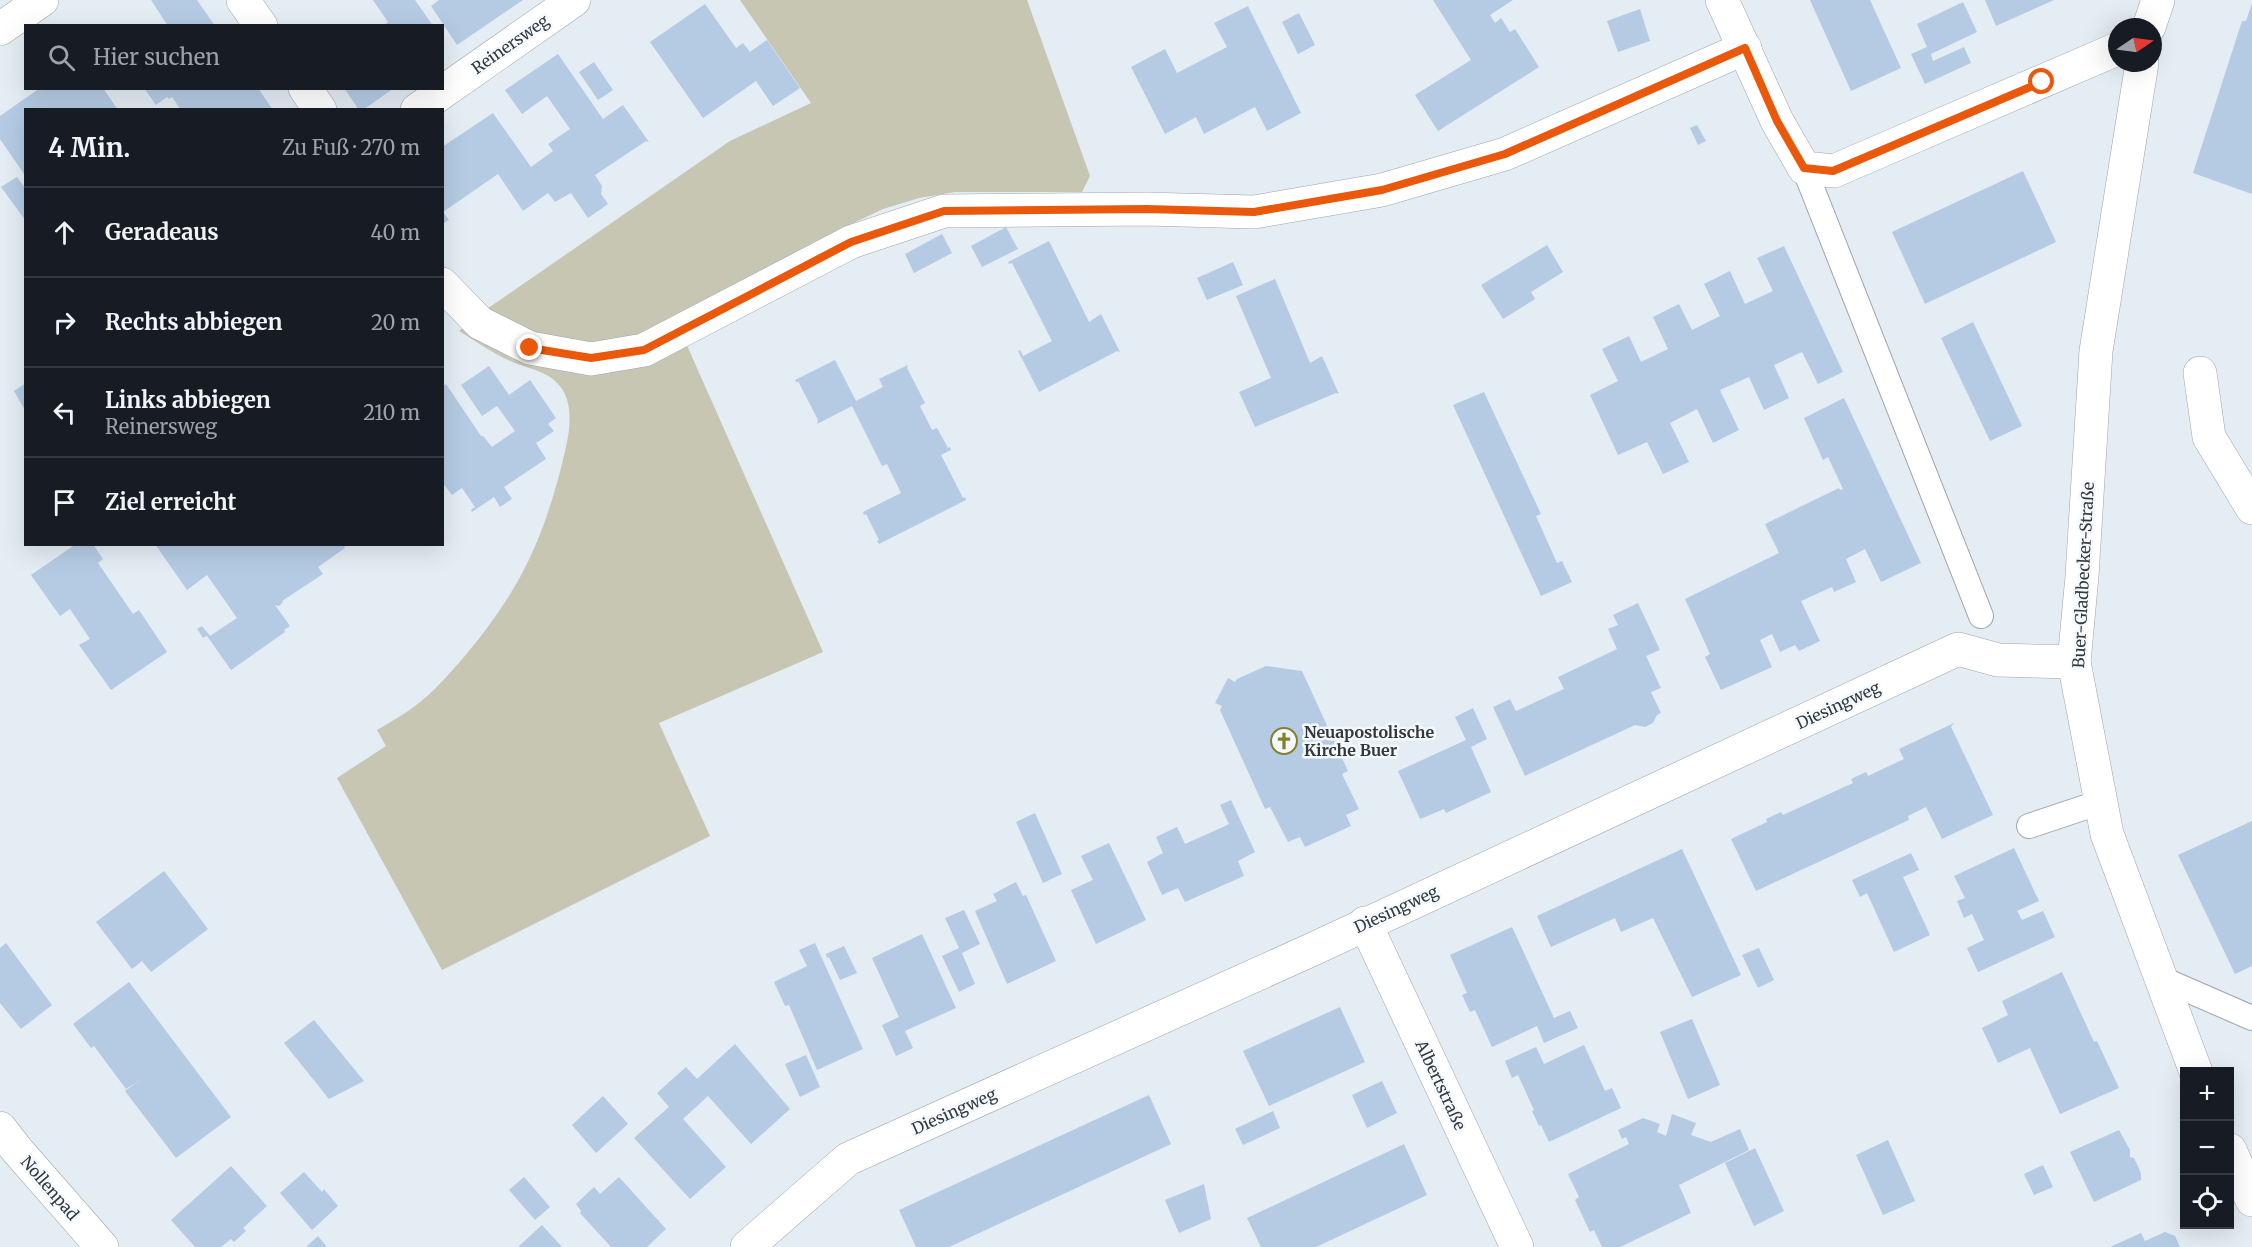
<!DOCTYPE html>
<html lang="de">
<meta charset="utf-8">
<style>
body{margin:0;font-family:Merriweather,serif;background:#20242c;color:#f1f3f6}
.controls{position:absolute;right:18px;bottom:18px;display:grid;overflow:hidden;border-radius:0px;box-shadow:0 6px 24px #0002}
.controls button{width:54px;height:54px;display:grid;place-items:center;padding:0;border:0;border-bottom:2px solid #363941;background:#171b24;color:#f1f3f6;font:30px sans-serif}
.compass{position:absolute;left:2108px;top:18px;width:54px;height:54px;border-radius:50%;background:#171b24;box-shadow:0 6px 24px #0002;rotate:77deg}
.stop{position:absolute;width:18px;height:18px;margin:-14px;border:4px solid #ea580c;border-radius:50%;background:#fff}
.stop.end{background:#ea580c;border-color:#fff;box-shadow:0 2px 6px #0008}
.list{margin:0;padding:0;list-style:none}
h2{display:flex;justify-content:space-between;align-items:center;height:78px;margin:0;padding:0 24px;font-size:26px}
h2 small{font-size:20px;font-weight:400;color:#9ea1a6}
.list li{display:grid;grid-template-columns:39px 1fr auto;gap:18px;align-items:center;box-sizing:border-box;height:90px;padding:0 24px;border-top:2px solid #363941}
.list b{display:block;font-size:22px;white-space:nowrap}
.list p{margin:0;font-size:20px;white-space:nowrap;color:#9ea1a6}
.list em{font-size:20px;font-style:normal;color:#9ea1a6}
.icon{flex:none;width:33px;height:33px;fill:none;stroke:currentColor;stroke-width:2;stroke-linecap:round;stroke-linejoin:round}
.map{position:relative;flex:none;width:2252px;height:1247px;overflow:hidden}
.search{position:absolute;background:#171b24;box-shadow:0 6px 24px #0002;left:24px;top:24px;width:420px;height:66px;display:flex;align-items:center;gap:15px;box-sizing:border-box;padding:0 21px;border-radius:0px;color:#9ea1a6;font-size:22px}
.panel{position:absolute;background:#171b24;box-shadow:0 6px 24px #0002;left:24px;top:108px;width:420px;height:438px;border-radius:0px}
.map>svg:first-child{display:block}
.green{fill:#c6c6b3}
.building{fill:#b4cbe3}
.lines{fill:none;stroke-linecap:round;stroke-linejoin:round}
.lane-casing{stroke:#9ea5ac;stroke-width:26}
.street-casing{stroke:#9ea5ac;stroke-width:34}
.lane{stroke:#fff;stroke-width:24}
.street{stroke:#fff;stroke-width:33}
.route{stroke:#ea580c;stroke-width:8}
.labels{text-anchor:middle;stroke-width:5;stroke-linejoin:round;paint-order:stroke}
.street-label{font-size:16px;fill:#35383b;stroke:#f4f9fe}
.poi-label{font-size:16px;font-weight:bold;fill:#35383b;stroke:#f4f9fe;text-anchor:start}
</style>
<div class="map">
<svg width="2252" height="1247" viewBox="0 0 2252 1247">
<rect width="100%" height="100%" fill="#e4ecf4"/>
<path class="green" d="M 740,0 L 1027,0 L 1090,176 L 1082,192 L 955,192 L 919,198 L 883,209 L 845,227 L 676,317 L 689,350 L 823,652 L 659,723 L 710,836 L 442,970 L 337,778 L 386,746 L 377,730 C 390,722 403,715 415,706 C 433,693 449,674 464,657 C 517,594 542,544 562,464 C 568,439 577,406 559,385 C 547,371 530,369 515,363 C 495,355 477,342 459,331 L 487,309 L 730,141 L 811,103 Z"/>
<g class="building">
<polygon points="151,0 197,0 215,26 168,26"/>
<polygon points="373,0 415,0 433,26 383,26 388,22"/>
<polygon points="439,0 523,0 457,45 431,6"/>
<polygon points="1433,0 1513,0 1490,15 1495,23 1501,18 1510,32 1515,29 1539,67 1438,131 1415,95 1471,60"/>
<polygon points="1810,0 1870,0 1901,68 1851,91"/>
<polygon points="1985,0 2054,0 1996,26"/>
<polygon points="1963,2 1977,32 1931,54 1933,61 1964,47 1971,63 1925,84 1911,54 1927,47 1917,24"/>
<polygon points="2252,3 2252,194 2193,173 2242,21 2246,21"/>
<polygon points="705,4 736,48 743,43 750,52 767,40 800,88 773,106 756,81 703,118 650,42"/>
<polygon points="1248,6 1301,113 1267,131 1255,107 1204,134 1196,117 1165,134 1131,67 1165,49 1177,73 1227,47 1214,23"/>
<polygon points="1640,9 1650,41 1618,52 1607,21"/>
<polygon points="1299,13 1315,45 1298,54 1282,22"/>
<polygon points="558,54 603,119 623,105 649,142 646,141 595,175 602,186 601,194 608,204 588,218 571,193 555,202 548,193 523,211 498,174 443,212 449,220 442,224 442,147 493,113 531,167 553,151 548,144 570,129 547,96 522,114 505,90"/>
<polygon points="594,62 613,90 598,100 579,72"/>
<polygon points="40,88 103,88 118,110 26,110 24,174 0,139 0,116"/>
<polygon points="144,88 258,88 273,110 181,110 172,97 169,99 167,97 156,105"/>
<polygon points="344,88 394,88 363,110 359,110"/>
<polygon points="1697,125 1706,141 1698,145 1690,128"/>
<polygon points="2023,171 2056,242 1925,304 1892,232"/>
<polygon points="17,177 26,189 26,221 1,187"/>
<polygon points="1006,227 1018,249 982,267 971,246"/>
<polygon points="942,234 952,253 914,273 905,254"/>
<polygon points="1049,241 1089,322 1101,314 1120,352 1117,351 1039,392 1018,351 1020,350 1023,356 1052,341 1012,263 1009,264 1008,262"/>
<polygon points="1547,245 1563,272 1531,292 1535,299 1503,319 1481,285"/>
<polygon points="1784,246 1843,372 1818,384 1802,352 1774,365 1789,398 1764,410 1749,377 1720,390 1739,430 1713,443 1697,409 1670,423 1689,462 1663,474 1647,442 1618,455 1590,395 1618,381 1602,349 1629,336 1641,362 1668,349 1653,317 1679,304 1692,330 1720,316 1704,284 1730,271 1745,304 1773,291 1757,258"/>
<polygon points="1233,262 1243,285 1207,300 1197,278"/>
<polygon points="1275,279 1310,363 1322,356 1339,394 1336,393 1255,427 1239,392 1271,378 1236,296"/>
<polygon points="1973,322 2022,426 1990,441 1941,338"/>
<polygon points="835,360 856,401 883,387 879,379 908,365 907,368 925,403 920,406 932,430 937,428 948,448 950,447 951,450 941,455 963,498 965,497 966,500 879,544 877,541 879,540 866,514 864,515 863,512 901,493 887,464 882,466 852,406 817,424 818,420 798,381 797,383 795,380"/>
<polygon points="489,366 509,395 530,380 556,418 548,424 554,431 536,443 546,459 504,487 512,499 500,507 494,497 472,512 471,510 475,507 462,488 452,495 442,482 442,387 446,384 481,436 483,436 492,447 515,431 497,406 482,416 461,385"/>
<polygon points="26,383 26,412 14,391"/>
<polygon points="1484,392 1541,514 1536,516 1557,563 1562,561 1572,582 1541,596 1453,405"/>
<polygon points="1844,398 1921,563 1881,582 1865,549 1846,559 1856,582 1834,592 1832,587 1801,601 1820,641 1799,651 1795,645 1780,652 1772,634 1760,640 1772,667 1721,690 1705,657 1710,654 1685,599 1779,553 1765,524 1839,488 1840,490 1843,489 1828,457 1823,460 1804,418"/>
<polygon points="76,544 93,544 103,559 98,563 133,614 139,610 167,652 111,690 79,645 90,639 70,609 60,616 31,575"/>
<polygon points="155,544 343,544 345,548 318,567 323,574 282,601 283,602 279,606 275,605 290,626 284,630 285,632 231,670 207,636 203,638 197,629 202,626 210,636 237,618 207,575 187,590"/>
<polygon points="1638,603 1660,650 1646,656 1661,688 1651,692 1661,713 1657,715 1653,723 1645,727 1635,725 1525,776 1493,707 1510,699 1516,711 1564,689 1558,677 1617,649 1608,629 1618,625 1613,615"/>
<polygon points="1266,666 1302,671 1348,771 1342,774 1359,809 1346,815 1351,826 1305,847 1300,837 1288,842 1270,807 1265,809 1220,710 1222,706 1215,703 1228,678 1235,682 1237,679"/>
<polygon points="1473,708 1487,739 1471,747 1491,792 1446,813 1444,809 1420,819 1398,771 1466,740 1455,717"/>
<polygon points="1954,723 1951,727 1993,815 1942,839 1926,807 1908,816 1909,820 1756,891 1731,839 1767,822 1766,819 1781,812 1783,815 1853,783 1851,779 1866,772 1868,776 1904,759 1899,749"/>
<polygon points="1231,800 1255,852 1238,861 1244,876 1185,902 1178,888 1162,895 1147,862 1163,853 1156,837 1177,827 1185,844 1223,827 1229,824 1220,805"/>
<polygon points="1035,813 1062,874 1043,883 1016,822"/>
<polygon points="2252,821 2252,966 2235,974 2178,855"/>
<polygon points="1109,843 1146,920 1096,944 1071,890 1093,880 1081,856"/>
<polygon points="2014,848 2039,901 2017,911 2022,920 2043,911 2055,937 1978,972 1967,948 1984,940 1972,914 1964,918 1957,901 1965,898 1954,876"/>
<polygon points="1682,849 1741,975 1692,997 1653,918 1621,932 1615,918 1551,947 1537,916"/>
<polygon points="1911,853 1919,870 1903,877 1930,935 1894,952 1867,893 1860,897 1852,880"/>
<polygon points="164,871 208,929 151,972 142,961 132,969 96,922"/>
<polygon points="1016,882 1023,896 1026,895 1056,961 1007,984 975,911 997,901 993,894"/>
<polygon points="964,910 980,944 962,953 975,984 959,992 942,956 959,948 945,918"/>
<polygon points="1512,927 1554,1018 1570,1011 1578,1028 1544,1043 1537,1026 1492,1047 1475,1010 1470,1012 1462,995 1467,993 1450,955"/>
<polygon points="922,934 956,1008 905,1031 913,1048 896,1056 882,1025 899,1017 872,958"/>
<polygon points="6,943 52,1005 21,1029 0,1003 0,948"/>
<polygon points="815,943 863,1049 817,1070 789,1005 785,1006 774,982 807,966 799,950"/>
<polygon points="844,946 857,973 840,980 829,957 827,958 826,954"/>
<polygon points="1759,948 1774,980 1758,988 1742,955"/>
<polygon points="2062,972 2094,1042 2097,1041 2119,1088 2060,1114 2030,1048 1998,1063 1982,1028 2008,1015 2002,1001"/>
<polygon points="129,982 231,1117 176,1158 125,1091 140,1080 126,1089 94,1046 91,1048 73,1024"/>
<polygon points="1340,1007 1365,1062 1269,1106 1243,1051"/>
<polygon points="1692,1019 1720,1085 1688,1099 1660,1032"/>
<polygon points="314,1020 364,1081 329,1099 284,1043"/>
<polygon points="735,1044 790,1109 751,1144 708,1096 683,1119 726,1167 690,1199 634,1138 669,1107 657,1093 686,1067 697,1079"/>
<polygon points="1584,1045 1605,1091 1612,1088 1621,1108 1549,1142 1541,1125 1539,1126 1532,1111 1534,1110 1518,1075 1512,1078 1505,1061 1536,1047 1544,1064"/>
<polygon points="806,1055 820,1087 800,1097 785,1064"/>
<polygon points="1382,1081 1397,1113 1367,1128 1352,1095"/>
<polygon points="1149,1095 1171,1144 949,1247 916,1247 899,1210"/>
<polygon points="603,1096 628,1124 596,1153 572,1125"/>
<polygon points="1273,1111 1280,1128 1243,1145 1235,1129"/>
<polygon points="1672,1114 1696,1123 1691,1135 1711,1142 1740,1129 1749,1150 1679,1185 1691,1213 1620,1247 1602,1247 1594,1230 1590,1232 1575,1200 1579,1197 1568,1174 1629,1144 1626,1137 1622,1139 1618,1130 1643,1118 1660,1124 1657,1132 1666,1136"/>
<polygon points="2119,1130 2130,1150 2130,1157 2134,1158 2141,1173 2141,1180 2094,1202 2070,1152"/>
<polygon points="1888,1140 1915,1201 1883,1215 1856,1155"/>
<polygon points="1404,1144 1427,1195 1316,1247 1261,1247 1247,1218"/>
<polygon points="1755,1148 1784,1211 1754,1226 1725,1163"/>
<polygon points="2043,1165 2053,1187 2034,1195 2024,1174"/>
<polygon points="231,1166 267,1206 243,1228 246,1231 234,1242 231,1239 221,1247 195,1247 171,1220"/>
<polygon points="304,1172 322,1192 324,1189 338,1206 312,1230 280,1193"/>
<polygon points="524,1177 550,1207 535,1220 509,1190"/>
<polygon points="619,1177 666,1229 647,1247 611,1247 580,1213 581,1211 576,1204 594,1187 600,1194"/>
<polygon points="1204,1184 1211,1219 1179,1233 1165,1200"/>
<polygon points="542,1225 562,1247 518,1247"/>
<polygon points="2165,1232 2175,1236 2180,1247 2110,1247 2141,1233 2145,1241"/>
<polygon points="318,1236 327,1247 306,1247"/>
</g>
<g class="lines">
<defs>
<g id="lane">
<polyline points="1804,168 1981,616"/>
<polyline points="2029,826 2101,802"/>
<polyline points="2160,978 2252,1018"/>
</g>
<g id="street">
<polyline points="243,0 261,26"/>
<polyline points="1722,0 1777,121 1804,168 1834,171 2117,49"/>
<polyline points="2149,27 2158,0"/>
<polyline points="0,29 42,0"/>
<polyline points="2142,63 2096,351 2082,576 2074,662 2107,834 2196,1072"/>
<polyline points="305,88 320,110"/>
<polyline points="417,110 574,0"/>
<polyline points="442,284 480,323 530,348 591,359 644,350 851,242 944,211 1147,209 1254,212 1382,190 1505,154 1745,48"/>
<polyline points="2200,373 2209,437 2252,508"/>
<polyline points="1365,923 1517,1247"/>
<polyline points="0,1128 17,1150 102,1247"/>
<polyline points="2230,1150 2252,1200"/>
<polyline points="747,1247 848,1159 1311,950 1958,649 1998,660 2074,662"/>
</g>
</defs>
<use href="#lane" class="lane-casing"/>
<use href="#street" class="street-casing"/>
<use href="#lane" class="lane"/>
<use href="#street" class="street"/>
</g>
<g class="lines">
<polyline class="route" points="530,348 591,358 644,350 851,242 944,211 1147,209 1254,212 1382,190 1505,154 1745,48 1777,121 1804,168 1833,171 2042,82"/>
</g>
<defs>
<symbol id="church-ring" viewBox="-11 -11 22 22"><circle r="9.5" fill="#f4f9fe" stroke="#858129" stroke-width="1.5"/><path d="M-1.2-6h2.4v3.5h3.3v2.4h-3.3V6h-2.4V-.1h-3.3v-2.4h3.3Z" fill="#858129"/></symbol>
</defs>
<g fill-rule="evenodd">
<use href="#church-ring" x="1269" y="726" width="30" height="30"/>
</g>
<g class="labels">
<g class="street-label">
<text transform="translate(510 44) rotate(-35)" y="6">Reinersweg</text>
<text transform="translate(2083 575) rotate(-87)" y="6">Buer-Gladbecker-Straße</text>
<text transform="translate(1838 705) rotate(-25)" y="6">Diesingweg</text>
<text transform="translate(1396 909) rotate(-25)" y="6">Diesingweg</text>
<text transform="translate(1441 1085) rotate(65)" y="6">Albertstraße</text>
<text transform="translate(954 1111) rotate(-24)" y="6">Diesingweg</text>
<text transform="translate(50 1188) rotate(49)" y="6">Nollenpad</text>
</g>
<g class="poi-label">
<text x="1304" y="738">Neuapostolische<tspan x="1304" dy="18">Kirche Buer</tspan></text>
</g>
</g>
</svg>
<div class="controls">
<button>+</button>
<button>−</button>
<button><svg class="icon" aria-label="locate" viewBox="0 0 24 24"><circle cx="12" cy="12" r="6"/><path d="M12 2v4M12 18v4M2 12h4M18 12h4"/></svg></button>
</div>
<svg class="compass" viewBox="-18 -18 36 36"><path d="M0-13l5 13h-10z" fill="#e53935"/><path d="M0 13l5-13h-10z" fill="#9ea1a6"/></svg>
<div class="stop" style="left:2042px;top:82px"></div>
<div class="stop end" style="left:530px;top:348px"></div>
<div class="search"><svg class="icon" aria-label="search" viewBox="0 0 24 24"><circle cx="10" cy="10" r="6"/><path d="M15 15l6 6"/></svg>Hier suchen</div>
<section class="panel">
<h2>4 Min.<small>Zu Fuß · 270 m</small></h2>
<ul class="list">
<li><svg class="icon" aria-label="ahead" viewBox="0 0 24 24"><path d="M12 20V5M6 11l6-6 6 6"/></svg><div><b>Geradeaus</b></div><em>40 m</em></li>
<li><svg class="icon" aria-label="right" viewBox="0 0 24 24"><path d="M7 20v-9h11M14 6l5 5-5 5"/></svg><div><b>Rechts abbiegen</b></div><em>20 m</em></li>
<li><svg class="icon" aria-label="left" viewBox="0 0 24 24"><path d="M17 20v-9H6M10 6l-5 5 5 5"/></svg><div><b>Links abbiegen</b><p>Reinersweg</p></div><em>210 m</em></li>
<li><svg class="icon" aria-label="arrive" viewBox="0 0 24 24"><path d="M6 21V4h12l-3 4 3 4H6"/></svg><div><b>Ziel erreicht</b></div></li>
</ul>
</section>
</div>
